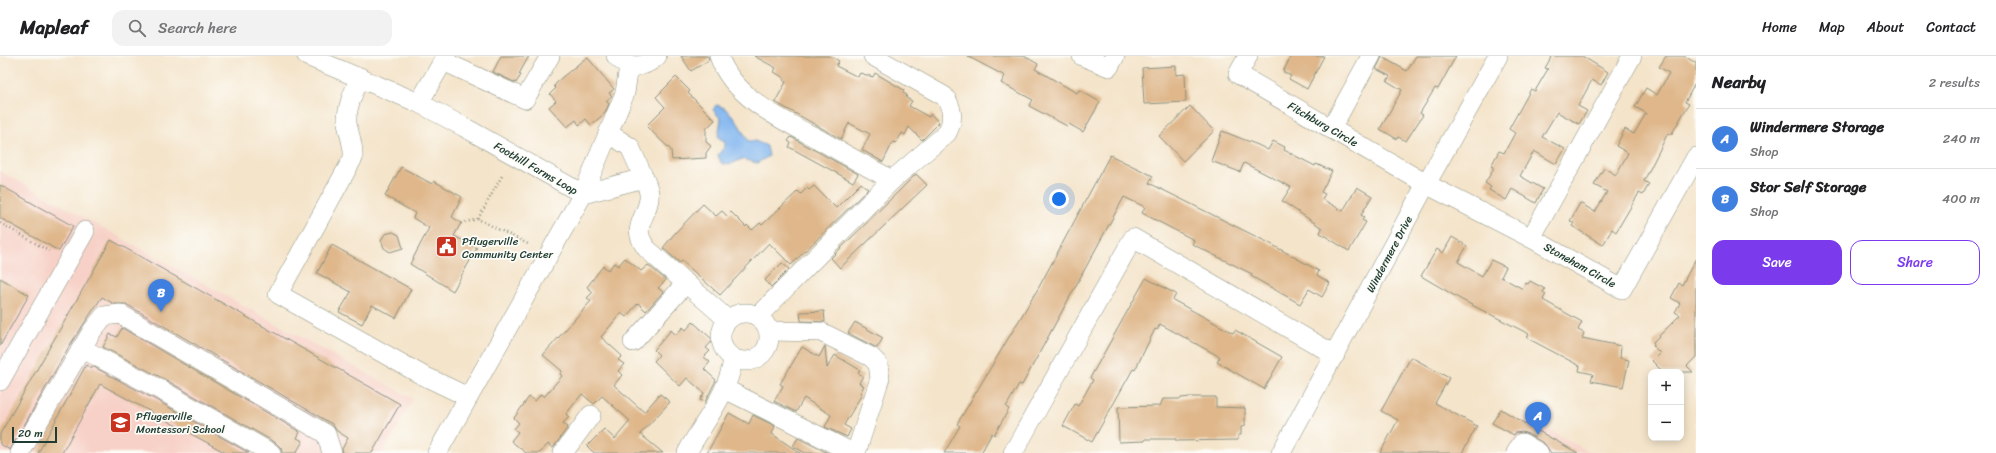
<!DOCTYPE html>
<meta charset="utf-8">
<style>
body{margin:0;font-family:Sriracha,sans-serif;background:#f2f2f2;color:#202124}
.controls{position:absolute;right:12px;bottom:12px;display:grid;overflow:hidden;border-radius:8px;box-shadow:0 2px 10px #0003}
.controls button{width:36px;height:36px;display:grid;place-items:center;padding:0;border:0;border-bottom:1px solid #e0e0e0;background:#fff;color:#202124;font:20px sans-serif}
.scale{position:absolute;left:12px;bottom:10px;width:45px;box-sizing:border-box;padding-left:4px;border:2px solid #1f3d34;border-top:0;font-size:11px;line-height:14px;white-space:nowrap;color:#1f3d34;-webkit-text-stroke:3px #fdfcf7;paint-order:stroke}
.you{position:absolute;left:1059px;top:143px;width:14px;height:14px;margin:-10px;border:3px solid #fff;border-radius:50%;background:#1a73e8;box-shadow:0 0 0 6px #1a73e833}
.badge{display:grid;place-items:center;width:26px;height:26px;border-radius:50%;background:#7c3aed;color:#fff;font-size:13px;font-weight:700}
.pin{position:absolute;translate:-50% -33px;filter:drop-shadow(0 1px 2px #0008)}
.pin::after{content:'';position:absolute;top:21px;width:14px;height:12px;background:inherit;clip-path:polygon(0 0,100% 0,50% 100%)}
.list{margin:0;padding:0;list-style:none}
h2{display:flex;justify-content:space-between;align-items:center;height:52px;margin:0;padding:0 16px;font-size:17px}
h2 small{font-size:13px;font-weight:400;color:#757577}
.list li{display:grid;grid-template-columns:26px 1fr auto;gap:12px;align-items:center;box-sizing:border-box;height:60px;padding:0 16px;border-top:1px solid #e0e0e0}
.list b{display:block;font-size:15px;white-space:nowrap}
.list p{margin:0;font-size:13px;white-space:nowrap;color:#757577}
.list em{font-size:13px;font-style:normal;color:#757577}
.actions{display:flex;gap:8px;padding:12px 16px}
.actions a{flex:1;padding:9px 0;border:1px solid #7c3aed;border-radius:12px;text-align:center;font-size:14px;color:#7c3aed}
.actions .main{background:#7c3aed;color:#fff}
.icon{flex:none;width:22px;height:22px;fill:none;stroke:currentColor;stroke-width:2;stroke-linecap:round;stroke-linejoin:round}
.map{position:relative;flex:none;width:1696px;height:397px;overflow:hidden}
header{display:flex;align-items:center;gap:24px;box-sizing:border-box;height:56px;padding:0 20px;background:#fff;border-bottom:1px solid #e0e0e0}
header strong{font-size:19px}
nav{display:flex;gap:22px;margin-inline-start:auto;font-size:14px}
.search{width:280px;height:36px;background:#f2f2f2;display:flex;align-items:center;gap:10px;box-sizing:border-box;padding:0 14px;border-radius:12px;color:#757577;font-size:15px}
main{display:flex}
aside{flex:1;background:#fff}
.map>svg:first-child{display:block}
.built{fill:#f7d1c7}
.water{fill:#81b5ef;stroke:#507992}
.building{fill:#dfb78b}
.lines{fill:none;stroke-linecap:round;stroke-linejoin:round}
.minor-casing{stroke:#8a907f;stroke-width:20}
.path{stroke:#8a907f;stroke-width:2.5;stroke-dasharray:1 3;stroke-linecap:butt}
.minor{stroke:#fff;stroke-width:19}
.labels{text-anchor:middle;stroke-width:3.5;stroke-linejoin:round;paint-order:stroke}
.street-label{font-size:11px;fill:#1f3d34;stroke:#fdfcf7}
.poi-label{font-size:11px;fill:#1f3d34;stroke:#fdfcf7;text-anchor:start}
</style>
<header>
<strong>Mapleaf</strong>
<div class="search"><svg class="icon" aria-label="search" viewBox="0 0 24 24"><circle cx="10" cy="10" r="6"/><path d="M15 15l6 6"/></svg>Search here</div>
<nav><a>Home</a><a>Map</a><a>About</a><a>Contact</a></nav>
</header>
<main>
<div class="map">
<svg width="1696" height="397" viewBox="0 0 1696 397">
<rect width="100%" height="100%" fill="#fdfcf7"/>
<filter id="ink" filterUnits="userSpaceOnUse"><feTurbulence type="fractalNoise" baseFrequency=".025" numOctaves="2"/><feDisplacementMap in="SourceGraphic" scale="8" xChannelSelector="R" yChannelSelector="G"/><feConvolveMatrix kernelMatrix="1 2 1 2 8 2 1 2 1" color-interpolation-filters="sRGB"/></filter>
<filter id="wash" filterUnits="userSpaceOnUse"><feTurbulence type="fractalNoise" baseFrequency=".012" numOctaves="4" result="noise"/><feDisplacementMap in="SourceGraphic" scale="16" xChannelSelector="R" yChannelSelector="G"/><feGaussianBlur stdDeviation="0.9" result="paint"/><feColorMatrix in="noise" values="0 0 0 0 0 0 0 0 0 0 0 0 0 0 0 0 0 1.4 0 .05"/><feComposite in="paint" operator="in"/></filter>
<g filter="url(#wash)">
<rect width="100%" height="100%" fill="#f4e4ca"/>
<g class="built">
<polygon points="0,115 413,343 383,397 0,397"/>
<polygon points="1527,361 1591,397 1506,397"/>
</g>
<path class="water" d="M 716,49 C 731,51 741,72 748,85 L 755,85 L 767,90 L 769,100 L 757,107 L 742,103 L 729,109 L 721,107 L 718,99 L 725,90 L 725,86 L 718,81 L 721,63 L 713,54 Z"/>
<g id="blocks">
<g class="building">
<polygon points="501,0 529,0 519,18 521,19 516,27 493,16"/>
<polygon points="681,0 708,0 709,4 691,15"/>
<polygon points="754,0 830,0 839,5 836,10 858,21 860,17 873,21 875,17 904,34 903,37 907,39 906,42 912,45 909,50 929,61 931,58 939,67 922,84 909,71 905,79 902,77 896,87 893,86 883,106 862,94 870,78 849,67 841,83 775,46 786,26 783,24 784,22 774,16 776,12"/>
<polygon points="967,0 1024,0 1038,8 1035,13 1077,37 1079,34 1100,46 1083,76 1069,68 1067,70 1029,50 1033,44 1001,27 1005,20"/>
<polygon points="1291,0 1324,0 1307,33 1289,23 1291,20 1283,16"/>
<polygon points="1416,0 1456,0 1438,33 1435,32 1420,57 1423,59 1406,85 1398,81 1397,83 1380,73 1402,34 1387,25 1390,20 1376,13 1382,1 1407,15"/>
<polygon points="1552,0 1582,0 1608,16 1601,29 1592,24 1578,50 1587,55 1579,68 1557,56 1542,81 1565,93 1556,108 1534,95 1520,120 1543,133 1536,147 1512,133 1506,144 1489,134 1491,131 1485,127 1493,114 1493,111 1491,110 1499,95 1504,97 1515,77 1509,73 1531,33 1535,35 1548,13 1545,12"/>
<polygon points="1666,0 1684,0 1696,7 1696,26 1685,46 1689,48 1671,79 1668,77 1644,125 1649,128 1643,139 1639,137 1616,176 1612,173 1603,189 1572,170 1574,167 1570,165 1580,147 1595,156 1607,136 1594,129 1604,112 1616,119 1628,97 1616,90 1625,73 1634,78 1646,57 1635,51 1646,32 1657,39 1669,17 1659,11"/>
<polygon points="587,1 614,33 609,37 612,40 606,45 609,48 604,58 591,69 586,63 579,69 576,64 567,71 549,51 556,45 550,38 556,32 554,30 560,23"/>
<polygon points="1176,10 1176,19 1185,18 1186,46 1144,48 1142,12"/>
<polygon points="676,21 690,35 688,37 715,64 706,73 706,86 711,90 706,97 706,102 672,104 671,94 646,70 665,51 656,41"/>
<polygon points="1190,50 1214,75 1183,105 1159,80"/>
<polygon points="1222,75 1258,89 1268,94 1273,85 1285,91 1284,94 1315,110 1316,108 1332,115 1321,136 1325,138 1322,143 1343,155 1357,131 1372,140 1361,159 1364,161 1362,164 1366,166 1349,195 1320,177 1322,172 1282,145 1291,131 1244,107 1240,116 1211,105"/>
<polygon points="791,81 858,118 853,126 789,91 791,87 788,85"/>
<polygon points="1110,99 1153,120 1149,127 1269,187 1319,215 1317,219 1330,227 1322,241 1309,233 1300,248 1251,220 1252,218 1192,188 1194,184 1142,157 1145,151 1124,141 1022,329 1019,328 1006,351 1009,353 994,379 992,377 981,397 944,397 960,370 957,368 1039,231"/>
<polygon points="401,111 432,128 434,125 462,141 452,161 461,167 454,180 477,192 453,235 410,208 429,172 413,162 415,157 385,140"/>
<polygon points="916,118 927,129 840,212 831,202"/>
<polygon points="861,127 868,133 791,209 769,187 720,239 682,205 680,207 663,192 675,177 703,148 716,160 722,155 727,160 731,156 746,171 747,169 752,174 760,167 762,169 798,135 801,138 807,132 809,134 814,130 836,152"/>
<polygon points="0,129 73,170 59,195 0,162"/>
<polygon points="393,176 399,179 403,192 390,196 384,192 381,184 385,178"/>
<polygon points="1452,181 1467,190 1458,206 1482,220 1491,204 1506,211 1501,221 1523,233 1526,227 1528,228 1530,225 1545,233 1543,236 1546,238 1543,244 1582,266 1578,274 1584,277 1582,282 1621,290 1620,302 1629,304 1623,331 1591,325 1593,318 1579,315 1580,310 1527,282 1529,278 1462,244 1421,220 1437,193 1443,197"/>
<polygon points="111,184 400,348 372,397 343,397 342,393 348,382 337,375 332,368 126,248 114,248 102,241 71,287 10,394 0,388 0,378"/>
<polygon points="332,189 411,233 396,262 372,249 362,268 339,256 351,236 317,217"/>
<polygon points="625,202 641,215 648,209 666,224 658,232 663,236 646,255 638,247 626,261 621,257 601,281 622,300 618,304 624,308 618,315 622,319 614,329 644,356 660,338 670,346 640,378 663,397 594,397 587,390 604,373 615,383 630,365 602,340 594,348 582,338 566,358 569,361 563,367 568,371 553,392 548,388 540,397 526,397 511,385 518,376 514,373 519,367 514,362 529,341 535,345 541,338 544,341 562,320 560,318 562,315 543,299 591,245 587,242 593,236 587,231 603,210 608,214 614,207 618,210"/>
<polygon points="1696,202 1696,301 1687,310 1693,316 1663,316 1652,305 1660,297 1653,290 1654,288 1653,286 1680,259 1675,256 1680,247 1671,242 1679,227 1682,229"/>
<polygon points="782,207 789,213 771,231 765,224"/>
<polygon points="0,222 29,239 0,290"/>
<polygon points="1146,222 1176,238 1173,244 1233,277 1235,274 1282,301 1264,333 1217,306 1220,301 1160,268 1157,274 1155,273 1135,314 1133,313 1092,386 1063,370 1075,348 1078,350 1093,324 1090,322"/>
<polygon points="824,255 825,266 801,265 800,256"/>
<polygon points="693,266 713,284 706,292 710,295 704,301 710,306 704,313 716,324 705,346 700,344 704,337 687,322 680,330 654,305 659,299 654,294 671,274 676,279 683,271 686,274"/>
<polygon points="855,266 883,282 877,292 848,277"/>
<polygon points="122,272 300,376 297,382 303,385 296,397 282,397 281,392 276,387 166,324 103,291 110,278 117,281"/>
<polygon points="825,290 827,312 835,299 860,314 858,317 863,320 859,327 864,330 860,337 862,338 844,369 851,373 847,381 825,371 831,359 804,342 796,356 774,345 783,330 780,328 802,291 819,301"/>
<polygon points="1411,301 1449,322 1435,347 1477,370 1462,397 1380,397 1398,364 1381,355"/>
<polygon points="86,309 91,312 92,310 156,344 249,397 226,397 100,328 62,397 38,397"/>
<polygon points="1191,341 1216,341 1216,351 1245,352 1245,370 1241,371 1241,379 1238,379 1238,384 1176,385 1176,383 1145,383 1145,385 1119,386 1118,351 1160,350 1163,343 1181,343 1181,342"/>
<polygon points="1501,353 1522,366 1578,397 1551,397 1545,388 1528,378 1522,376 1515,377 1514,379 1492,367"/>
<polygon points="729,357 749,368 753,359 775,370 772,378 800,397 707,397"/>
<polygon points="798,382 828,397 805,397 793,390"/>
</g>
</g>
</g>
<g filter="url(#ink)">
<use href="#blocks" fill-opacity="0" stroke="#8a907f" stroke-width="1"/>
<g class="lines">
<defs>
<g id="minor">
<polyline points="307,0 419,47 464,71 583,138 437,397"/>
<path d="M 616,0 C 628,13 644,13 657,0"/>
<path d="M 719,0 C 732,41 784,65 820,84 C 844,98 868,111 892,124 L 758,260"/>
<path d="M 873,0 L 944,40 C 953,51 954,64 947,77 L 892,124"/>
<polyline points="1082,0 1109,11 1115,0"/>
<polyline points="1248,0 1238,18 1426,128 1531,182 1622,233 1696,101"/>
<polyline points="443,5 525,43 550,0"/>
<path d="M 360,21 C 354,35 346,52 347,67 C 349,79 354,89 353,102 L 278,238 L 420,318 L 468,341"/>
<polyline points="419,47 446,0"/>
<polyline points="1331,73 1371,0"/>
<polyline points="608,77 630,91 644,122"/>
<path d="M 583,138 L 644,122 C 647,129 650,136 649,143 C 646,164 630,171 647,193 L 728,264"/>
<polyline points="583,138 625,37 629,9"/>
<polyline points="1531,182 1632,0"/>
<circle cx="745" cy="281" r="24"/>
<polyline points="769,275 821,276 871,301 878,308 880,322 856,397"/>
<polyline points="633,286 686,227"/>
<polyline points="81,292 161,334 271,397"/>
<polyline points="0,325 85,175"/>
<polyline points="725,333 853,397"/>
<polyline points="20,397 92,275 104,260 120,258 326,378 332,397"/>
<polyline points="563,397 591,359"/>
<path d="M 687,397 C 703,366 729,338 733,302"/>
<polyline points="1013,397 1133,182 1335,299"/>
<polyline points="1281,397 1426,128 1498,0"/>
<polyline points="1516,397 1522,387 1539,397"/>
</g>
</defs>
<use href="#minor" class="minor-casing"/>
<g class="path">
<polyline points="478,163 503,118"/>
<polyline points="0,167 49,195"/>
<polyline points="461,167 478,163 530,189"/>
</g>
<use href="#minor" class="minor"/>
</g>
</g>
<defs>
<symbol id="civic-square" viewBox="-11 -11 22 22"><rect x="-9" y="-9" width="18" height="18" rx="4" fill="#c8321e" stroke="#fdfcf7"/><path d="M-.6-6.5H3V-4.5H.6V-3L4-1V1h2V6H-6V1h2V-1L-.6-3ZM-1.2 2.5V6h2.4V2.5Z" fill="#fff"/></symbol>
<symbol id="school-square" viewBox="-11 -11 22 22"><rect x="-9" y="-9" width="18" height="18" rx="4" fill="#c8321e" stroke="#fdfcf7"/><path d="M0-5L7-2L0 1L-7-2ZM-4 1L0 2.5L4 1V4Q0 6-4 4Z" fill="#fff"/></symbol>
</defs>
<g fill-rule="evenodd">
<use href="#civic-square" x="434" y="178" width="25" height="25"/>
<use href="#school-square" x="108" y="354" width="25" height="25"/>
</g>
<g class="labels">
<g class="street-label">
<text transform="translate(1323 68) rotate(30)" y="4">Fitchburg Circle</text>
<text transform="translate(536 112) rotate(30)" y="4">Foothill Farms Loop</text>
<text transform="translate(1389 198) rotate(-62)" y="4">Windermere Drive</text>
<text transform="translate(1580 209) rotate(29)" y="4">Stoneham Circle</text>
</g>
<g class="poi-label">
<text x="462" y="189">Pflugerville<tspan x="462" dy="13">Community Center</tspan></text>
<text x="136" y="364">Pflugerville<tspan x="136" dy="13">Montessori School</tspan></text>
</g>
</g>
</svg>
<div class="controls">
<button>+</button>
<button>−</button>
</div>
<div class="scale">20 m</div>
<div class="you"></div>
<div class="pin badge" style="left:1538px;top:379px;background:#3f7fe0">A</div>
<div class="pin badge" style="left:161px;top:256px;background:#3f7fe0">B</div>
</div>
<aside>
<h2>Nearby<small>2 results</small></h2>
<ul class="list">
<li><span class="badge" style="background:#3f7fe0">A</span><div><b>Windermere Storage</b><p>Shop</p></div><em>240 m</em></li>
<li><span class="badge" style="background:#3f7fe0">B</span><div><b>Stor Self Storage</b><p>Shop</p></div><em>400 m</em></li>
</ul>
<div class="actions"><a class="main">Save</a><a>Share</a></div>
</aside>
</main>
